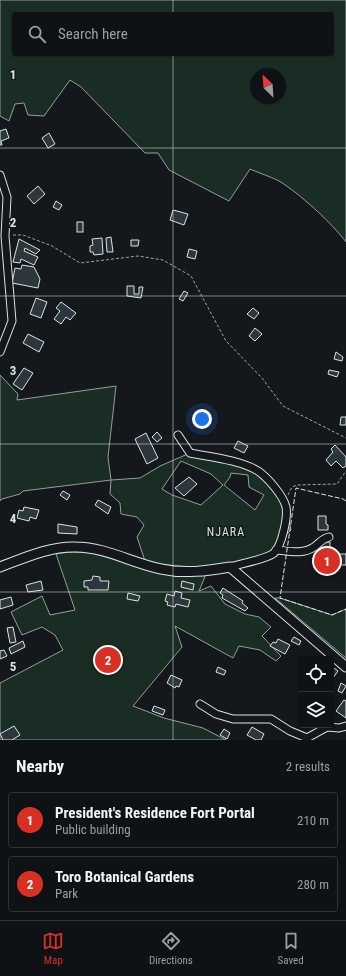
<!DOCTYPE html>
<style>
body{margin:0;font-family:"Roboto Condensed",sans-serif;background:#181b1e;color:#f1f3f6}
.controls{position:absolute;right:12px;bottom:12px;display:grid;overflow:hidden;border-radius:4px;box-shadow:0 1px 3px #0004}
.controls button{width:36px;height:36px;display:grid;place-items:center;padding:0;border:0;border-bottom:1px solid #2f3234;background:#0f1215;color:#f1f3f6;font:20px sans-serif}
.compass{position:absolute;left:250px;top:68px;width:36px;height:36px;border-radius:50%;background:#0f1215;box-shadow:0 1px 3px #0004;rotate:335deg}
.you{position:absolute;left:202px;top:419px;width:14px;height:14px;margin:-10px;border:3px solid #fff;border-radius:50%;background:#1a73e8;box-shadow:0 0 0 6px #1a73e833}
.badge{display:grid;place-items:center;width:26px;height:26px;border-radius:50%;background:#d93025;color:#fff;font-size:13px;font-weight:700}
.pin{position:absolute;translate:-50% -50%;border:2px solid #fff;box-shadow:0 1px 4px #0006}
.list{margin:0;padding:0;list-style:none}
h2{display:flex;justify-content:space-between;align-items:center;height:52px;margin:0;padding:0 16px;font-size:17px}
h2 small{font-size:13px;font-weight:400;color:#9b9ea0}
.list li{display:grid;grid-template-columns:26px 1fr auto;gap:12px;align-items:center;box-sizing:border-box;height:56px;margin:0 8px 8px;padding:0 8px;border:1px solid #2f3234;border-radius:4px}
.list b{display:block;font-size:15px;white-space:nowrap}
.list p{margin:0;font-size:13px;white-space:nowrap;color:#9b9ea0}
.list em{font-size:13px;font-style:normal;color:#9b9ea0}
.icon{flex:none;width:22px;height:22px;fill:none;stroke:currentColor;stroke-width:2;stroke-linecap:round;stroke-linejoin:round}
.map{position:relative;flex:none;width:346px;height:740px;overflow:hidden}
.search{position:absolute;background:#0f1215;box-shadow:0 1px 3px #0004;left:12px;right:12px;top:12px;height:44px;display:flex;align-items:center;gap:10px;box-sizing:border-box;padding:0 14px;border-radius:4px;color:#9b9ea0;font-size:15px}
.sheet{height:180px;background:#0f1215}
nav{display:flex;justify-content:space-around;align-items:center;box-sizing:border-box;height:56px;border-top:1px solid #2f3234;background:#0f1215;font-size:11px;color:#9b9ea0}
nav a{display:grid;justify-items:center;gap:2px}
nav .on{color:#d93025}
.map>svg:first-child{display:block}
.green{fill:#1a2d24;stroke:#939e99;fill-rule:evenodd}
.building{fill:#2c363c;stroke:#d8e6dc}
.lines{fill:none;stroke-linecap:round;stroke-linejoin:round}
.minor-casing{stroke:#d8e6dc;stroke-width:9}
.major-casing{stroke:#d8e6dc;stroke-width:11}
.path{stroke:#9da8a2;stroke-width:1;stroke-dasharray:3 2;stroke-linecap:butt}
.minor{stroke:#14181c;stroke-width:7}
.major{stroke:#14181c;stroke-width:9}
.fence{stroke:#d8e6dc;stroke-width:1;stroke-dasharray:5 2;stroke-linecap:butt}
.grid{fill:none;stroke:#d8e6dc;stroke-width:1;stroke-opacity:0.55}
.labels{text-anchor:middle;stroke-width:3;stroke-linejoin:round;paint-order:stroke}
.quarter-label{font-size:12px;letter-spacing:1px;fill:#d8e6dc;stroke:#14181c}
.grid-label{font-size:13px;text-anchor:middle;font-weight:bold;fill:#d8e6dc;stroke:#14181c;stroke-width:3;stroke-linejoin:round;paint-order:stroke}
</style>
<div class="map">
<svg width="346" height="740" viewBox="0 0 346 740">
<rect width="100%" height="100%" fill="#14181c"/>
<g class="green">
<path d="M 0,0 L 346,0 L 346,242 C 332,223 299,193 279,181 C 269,176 259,173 250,169 L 229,201 L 169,170 L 158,153 L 145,153 L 81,87 L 70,80 L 44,116 L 28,115 L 24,103 L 15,104 L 9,121 L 0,116 ZM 14,14 L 332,14 L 332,54 L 14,54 ZM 256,74 L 280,74 L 280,98 L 256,98 Z"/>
<path d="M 0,375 L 18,394 L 17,400 L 116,386 L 108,457 L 111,480 L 140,478 L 160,466 L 190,453 L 257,470 L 286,507 L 291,530 L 283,538 L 274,552 L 202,571 L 146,564 L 137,537 L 144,525 L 137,517 L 121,514 L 120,503 L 110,494 L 111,480 L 23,491 L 20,494 L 2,499 L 0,501 ZM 181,461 L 211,474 L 223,485 L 201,505 L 172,495 L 162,489 ZM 231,473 L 248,475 L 249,487 L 264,495 L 255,510 L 224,485 L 230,477 Z"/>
<polygon points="68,552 89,552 153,571 206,574 199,591 211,586 225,604 245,614 259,617 271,627 262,636 281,656 276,661 260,650 239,646 233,658 175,626 182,647 133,706 164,718 203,728 226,740 0,740 0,683 63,650 55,635 42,627 22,635 11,612 42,596 50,615 75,610 56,554"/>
<polygon points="275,598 280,598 332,615 346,609 346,658"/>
</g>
<g class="building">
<polygon points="6,129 9,138 1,141 2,145 0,145 0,131"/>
<polygon points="49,133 55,144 48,148 42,138"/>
<polygon points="38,186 45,194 34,204 27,196"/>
<polygon points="56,201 62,205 59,210 53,207"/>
<polygon points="173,210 188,214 184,225 170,220"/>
<rect x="77" y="222" width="6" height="10"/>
<polygon points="111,237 113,252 107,252 106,238"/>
<polygon points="102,238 103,254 94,255 93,252 90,252 90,246 93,245 92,239"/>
<polygon points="19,239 40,250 36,254 25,248 24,251 38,257 34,265 21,259 20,263 13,262"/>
<polygon points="131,240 139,240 138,246 131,246"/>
<polygon points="189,249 197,251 195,259 187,257"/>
<polygon points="22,265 34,267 40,279 38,288 12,283 15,268 21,269"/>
<polygon points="127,286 134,286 134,294 139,294 139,287 143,287 141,298 127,296"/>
<polygon points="184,291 188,293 183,301 179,299"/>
<polygon points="36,298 47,302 41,318 30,314"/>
<polygon points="61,302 76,313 70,320 66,317 61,324 54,319 60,311 56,308"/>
<polygon points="253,308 259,313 254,319 247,314"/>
<polygon points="255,328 262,334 255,341 249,336"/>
<polygon points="28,334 44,342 39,352 23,343"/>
<polygon points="336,352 343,357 342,361 334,359"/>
<polygon points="24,368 33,373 22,390 13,384"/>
<polygon points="329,370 339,372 337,377 328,374"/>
<polygon points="341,417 346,417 346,425 340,425"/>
<polygon points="157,432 162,438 157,442 152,437"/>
<polygon points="146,433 158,458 147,464 135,439"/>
<polygon points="238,441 248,446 244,453 234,448"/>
<polygon points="335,445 346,457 346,466 343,468 336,461 331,466 326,460 333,452 331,449"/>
<polygon points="189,477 197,484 184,496 175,488"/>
<polygon points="63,491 70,495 67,500 60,495"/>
<polygon points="98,500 111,507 108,514 95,505"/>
<polygon points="24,507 39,510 36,519 30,517 29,521 17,518 19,510 23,511"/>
<polygon points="318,516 326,516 326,524 328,525 328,530 318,530"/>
<polygon points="58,524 77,527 77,534 58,533"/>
<polygon points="321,542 330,542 330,554 346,554 346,565 329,565 329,570 321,570 315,564 315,557 321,557"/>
<polygon points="93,576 100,577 100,581 109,581 108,590 88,590 88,587 84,587 84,581 92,580"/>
<polygon points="41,581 43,590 28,592 26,585"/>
<polygon points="182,581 194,584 193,590 181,587"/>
<polygon points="223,588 243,601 242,603 248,608 245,611 222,598 223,595 220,593"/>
<polygon points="175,591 182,593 181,598 190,600 188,607 176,604 175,607 167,605 168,602 165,601 167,594 174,596"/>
<polygon points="128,593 140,596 138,601 127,599"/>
<polygon points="11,597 13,605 0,609 0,600"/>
<polygon points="13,627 16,642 10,643 7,628"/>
<polygon points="294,637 301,641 299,645 291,641"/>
<polygon points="278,639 290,645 285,654 270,646 273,642 276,643"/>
<polygon points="23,641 25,647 11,654 9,648"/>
<polygon points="4,650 7,656 0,659 0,651"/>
<polygon points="331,666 338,671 333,678 331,677"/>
<polygon points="218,667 226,671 224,675 216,672"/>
<polygon points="171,675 182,680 179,687 176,686 175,688 167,683"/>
<polygon points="341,683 346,686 342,693 338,691"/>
<polygon points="344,700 346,701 346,718 336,711"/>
<polygon points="154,706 165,710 163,715 152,711"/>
<polygon points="14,726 20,735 12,740 3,740 0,734"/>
<polygon points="252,727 264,734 261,740 256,740 247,735"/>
<polygon points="224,729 230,733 227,739 220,735"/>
</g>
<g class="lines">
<defs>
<g id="minor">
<polyline points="0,175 7,197 5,236 12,321 0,352"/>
<path d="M 178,435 L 190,453 C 210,457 240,460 258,471 C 267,477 283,495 286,507 C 288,517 282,545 274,553 C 267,559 240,564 230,567"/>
<path d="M 276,550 C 289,551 302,555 314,547 C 320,543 321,539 329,537"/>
<polyline points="200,704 216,714 233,719 271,719 290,731 307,738 327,727 339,728 346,726"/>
</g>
<path id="major" d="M 0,567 C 24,558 50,546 76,547 C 105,547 132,563 161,569 C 184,574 207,571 230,567 L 346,667"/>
</defs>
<use href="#minor" class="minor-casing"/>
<use href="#major" class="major-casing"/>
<g class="path">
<polyline points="13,235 23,235 52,246 80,263 138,256 163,260 191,276 226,341 262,378 283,406 346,438"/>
<polyline points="288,495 292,487 297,485 337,484 346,471"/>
</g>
<use href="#minor" class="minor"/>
<use href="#major" class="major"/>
<polyline class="fence" points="346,501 343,499 296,488 280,598 332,615 346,609"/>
</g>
<path class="grid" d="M 173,0 L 173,14M 173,54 L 173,740M 0,148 L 346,148M 0,296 L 346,296M 0,444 L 346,444M 0,592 L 346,592"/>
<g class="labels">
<g class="quarter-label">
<text x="226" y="536">NJARA</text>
</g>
</g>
<g class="grid-label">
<text x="13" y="79">1</text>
<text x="13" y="227">2</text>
<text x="13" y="375">3</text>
<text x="13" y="523">4</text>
<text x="13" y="671">5</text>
</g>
</svg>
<div class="controls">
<button><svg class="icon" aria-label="locate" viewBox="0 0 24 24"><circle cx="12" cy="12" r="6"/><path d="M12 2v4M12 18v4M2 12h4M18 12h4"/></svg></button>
<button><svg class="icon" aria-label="layers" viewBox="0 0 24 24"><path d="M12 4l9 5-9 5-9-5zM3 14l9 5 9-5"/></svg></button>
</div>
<svg class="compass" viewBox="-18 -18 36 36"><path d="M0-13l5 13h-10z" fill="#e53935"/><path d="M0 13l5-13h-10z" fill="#9b9ea0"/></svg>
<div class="you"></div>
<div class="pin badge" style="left:327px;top:561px">1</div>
<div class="pin badge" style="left:108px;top:660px">2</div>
<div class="search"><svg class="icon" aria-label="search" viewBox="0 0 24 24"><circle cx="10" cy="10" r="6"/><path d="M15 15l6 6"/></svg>Search here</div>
</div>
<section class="sheet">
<h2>Nearby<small>2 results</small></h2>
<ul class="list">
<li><span class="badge">1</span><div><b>President's Residence Fort Portal</b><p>Public building</p></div><em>210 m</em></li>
<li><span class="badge">2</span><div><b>Toro Botanical Gardens</b><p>Park</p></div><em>280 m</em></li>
</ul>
</section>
<nav>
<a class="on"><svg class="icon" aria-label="map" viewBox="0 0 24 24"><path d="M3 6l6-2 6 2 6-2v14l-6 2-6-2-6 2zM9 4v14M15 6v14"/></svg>Map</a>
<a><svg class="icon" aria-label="directions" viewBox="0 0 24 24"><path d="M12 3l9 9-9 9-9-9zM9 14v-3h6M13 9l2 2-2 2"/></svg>Directions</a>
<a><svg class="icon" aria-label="saved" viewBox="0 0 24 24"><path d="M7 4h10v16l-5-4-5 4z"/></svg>Saved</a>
</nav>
